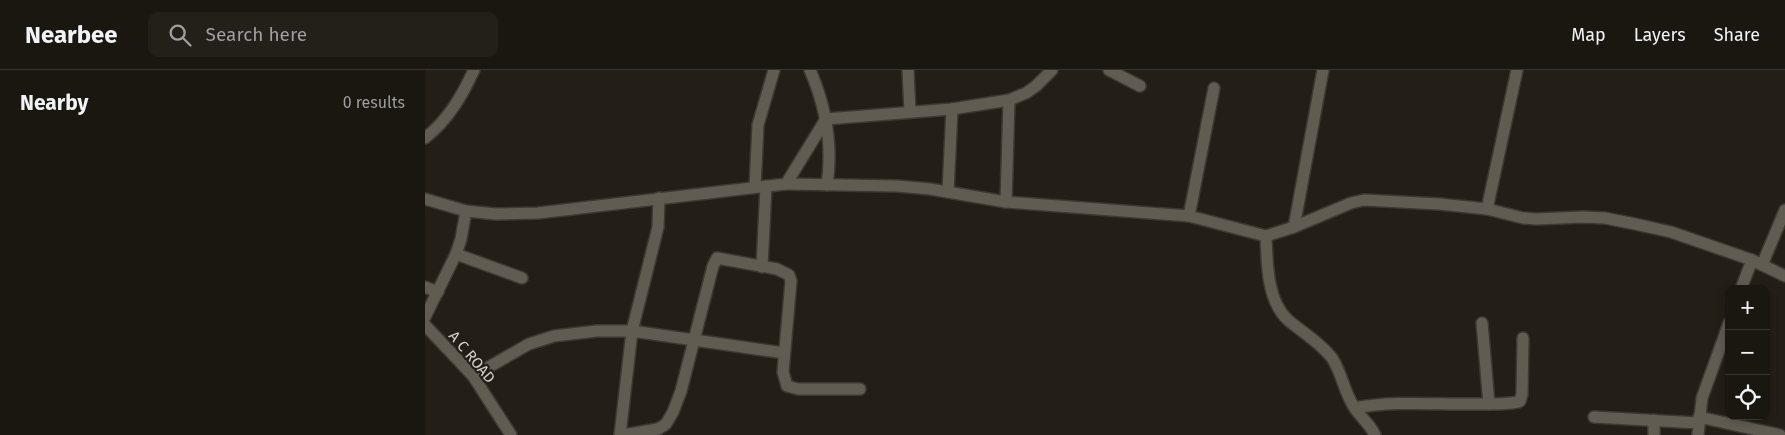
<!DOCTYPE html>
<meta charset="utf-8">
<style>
body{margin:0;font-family:"Fira Sans",sans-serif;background:#231f19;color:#f1f3f6}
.controls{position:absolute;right:15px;bottom:15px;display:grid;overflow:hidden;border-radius:10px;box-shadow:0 2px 8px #0003}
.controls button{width:45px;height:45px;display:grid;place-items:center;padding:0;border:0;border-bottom:1px solid #383530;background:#1a1610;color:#f1f3f6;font:25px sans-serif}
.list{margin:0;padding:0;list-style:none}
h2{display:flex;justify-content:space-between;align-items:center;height:65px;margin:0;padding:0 20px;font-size:21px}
h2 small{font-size:16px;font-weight:400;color:#9f9f9f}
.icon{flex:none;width:28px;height:28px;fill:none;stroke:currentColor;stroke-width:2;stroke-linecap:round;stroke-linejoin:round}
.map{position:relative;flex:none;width:1360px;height:365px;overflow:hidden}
header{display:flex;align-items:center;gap:30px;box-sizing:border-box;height:70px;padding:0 25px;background:#1a1610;border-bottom:1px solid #383530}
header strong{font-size:24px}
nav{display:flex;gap:28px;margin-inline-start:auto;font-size:18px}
.search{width:350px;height:45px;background:#231f19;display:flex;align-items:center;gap:12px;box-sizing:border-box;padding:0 18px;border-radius:10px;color:#9f9f9f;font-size:19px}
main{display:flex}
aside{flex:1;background:#1a1610}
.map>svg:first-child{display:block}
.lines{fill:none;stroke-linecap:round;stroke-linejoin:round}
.minor-casing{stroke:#3c3833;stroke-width:14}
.minor{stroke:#615c52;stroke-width:11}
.labels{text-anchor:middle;stroke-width:4.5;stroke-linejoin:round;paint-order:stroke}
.street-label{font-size:15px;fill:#d5d2cd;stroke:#231e16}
</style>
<header>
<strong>Nearbee</strong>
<div class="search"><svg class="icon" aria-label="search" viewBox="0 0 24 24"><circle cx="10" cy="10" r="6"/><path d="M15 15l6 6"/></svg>Search here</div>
<nav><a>Map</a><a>Layers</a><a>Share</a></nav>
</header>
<main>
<aside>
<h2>Nearby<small>0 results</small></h2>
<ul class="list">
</ul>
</aside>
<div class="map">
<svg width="1360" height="365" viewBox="0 0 1360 365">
<rect width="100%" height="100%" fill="#231e16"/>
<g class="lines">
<defs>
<g id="minor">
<path d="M 385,0 C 401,37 408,75 402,115"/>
<polyline points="483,0 485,42"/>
<polyline points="684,0 715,16"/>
<path d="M 0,68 C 23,50 37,26 49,0"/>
<polyline points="361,114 472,116 505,119 581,132 764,146 841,166"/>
<polyline points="330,117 333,55 349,0"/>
<polyline points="523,122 527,39"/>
<polyline points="0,129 41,141 71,144 113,143 361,114 401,49 527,39 584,30 601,23 611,16 627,0"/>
<polyline points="581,132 584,30"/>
<polyline points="1062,139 1092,0"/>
<polyline points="764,146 789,18"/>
<polyline points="869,157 898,0"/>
<polyline points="31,184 97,208"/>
<polyline points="1337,195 1360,140"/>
<polyline points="337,197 341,116"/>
<polyline points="0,217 13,222"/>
<polyline points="1316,219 1327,190"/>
<polyline points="0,247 31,184 36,169 41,141"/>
<polyline points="1057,253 1064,334"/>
<polyline points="0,255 48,306 86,365"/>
<polyline points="48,306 104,274 129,266 172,261 207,261 359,283"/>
<path d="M 930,338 C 967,331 1005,334 1042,334 C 1059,334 1077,335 1093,332 L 1095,331 L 1097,324 L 1098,268"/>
<polyline points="1169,347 1273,353"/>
<polyline points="1274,347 1355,365"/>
<polyline points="195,365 207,261 233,157 234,128"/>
<polyline points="198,365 233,359 241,354 248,342 256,321 288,196 292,188 352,199 364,205 366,211 358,302 362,316 373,319 435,319"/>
<path d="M 950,365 C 945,354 935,347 929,337 C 919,322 917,303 907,288 C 895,272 878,263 863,250 C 842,231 842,193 841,166 L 869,157 L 926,133 L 939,130 L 1014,134 L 1062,139 L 1098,148 L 1111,149 L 1158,147 L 1180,148 L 1210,154 L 1246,162 L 1327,190 L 1360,206"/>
<polyline points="1229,365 1229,350"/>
<polyline points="1273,365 1277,328 1304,253"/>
</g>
</defs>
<use href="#minor" class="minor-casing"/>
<use href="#minor" class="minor"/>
</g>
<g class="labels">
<g class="street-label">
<text transform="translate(47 287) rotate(50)" y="5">A C ROAD</text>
</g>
</g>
</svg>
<div class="controls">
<button>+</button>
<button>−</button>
<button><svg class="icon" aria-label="locate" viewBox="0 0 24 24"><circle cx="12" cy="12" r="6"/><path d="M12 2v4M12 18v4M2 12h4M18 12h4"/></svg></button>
</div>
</div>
</main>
